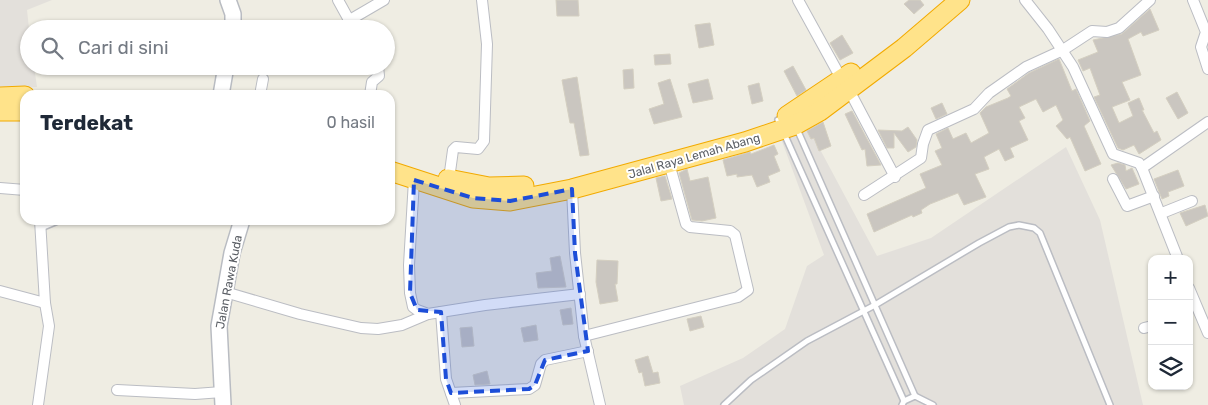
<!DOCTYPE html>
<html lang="id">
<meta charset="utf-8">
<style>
body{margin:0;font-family:Rubik,sans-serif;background:#f2f2f3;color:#1f2937}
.controls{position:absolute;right:15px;bottom:15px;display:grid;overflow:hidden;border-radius:10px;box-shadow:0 1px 4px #0004}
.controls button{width:45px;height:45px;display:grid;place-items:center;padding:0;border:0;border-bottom:1px solid #e0e1e3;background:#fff;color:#1f2937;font:25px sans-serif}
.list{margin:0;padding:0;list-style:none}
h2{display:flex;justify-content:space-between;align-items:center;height:65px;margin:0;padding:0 20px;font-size:21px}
h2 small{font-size:16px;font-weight:400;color:#747a83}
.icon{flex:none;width:28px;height:28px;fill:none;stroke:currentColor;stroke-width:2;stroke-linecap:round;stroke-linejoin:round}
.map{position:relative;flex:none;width:1208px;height:405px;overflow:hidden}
.search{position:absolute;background:#fff;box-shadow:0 1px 4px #0004;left:20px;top:20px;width:375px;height:55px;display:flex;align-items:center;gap:12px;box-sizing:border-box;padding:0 18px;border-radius:28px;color:#747a83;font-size:19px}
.panel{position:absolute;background:#fff;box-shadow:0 1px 4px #0004;left:20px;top:90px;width:375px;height:135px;border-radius:15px}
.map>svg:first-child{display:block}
.industrial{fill:#e3e0db}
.building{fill:#cac6c0;stroke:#d4cfc1}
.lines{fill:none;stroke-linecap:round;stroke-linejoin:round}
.lane-casing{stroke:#bbbdc3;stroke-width:8}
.street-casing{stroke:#bbbdc3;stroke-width:12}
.secondary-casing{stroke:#b9bcc2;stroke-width:18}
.highway-casing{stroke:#f2aa00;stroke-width:21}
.lane{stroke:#fff;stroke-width:5}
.street{stroke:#fff;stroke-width:10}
.secondary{stroke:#fff;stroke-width:15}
.highway{stroke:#ffe38a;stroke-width:19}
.marked{fill:#1d4ed8;fill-opacity:0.2;stroke:#1d4ed8;stroke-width:4;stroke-dasharray:10 6;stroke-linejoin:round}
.labels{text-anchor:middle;stroke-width:4;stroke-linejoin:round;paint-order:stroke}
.street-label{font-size:12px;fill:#5b5f65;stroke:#fff}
</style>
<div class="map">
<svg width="1208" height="405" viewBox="0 0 1208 405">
<rect width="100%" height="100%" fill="#efede3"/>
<g class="industrial">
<polygon points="0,0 52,0 27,10 29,29 29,66 34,66 37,87 0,89"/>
<polygon points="807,125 877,256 931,238 1066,147 1100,220 1143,405 684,405 680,386 743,358 785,329 807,266 824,255 780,136"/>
</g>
<g class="building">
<polygon points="556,0 578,0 579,16 557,16"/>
<polygon points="909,0 920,0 924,5 914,14 904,4"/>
<polygon points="1150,9 1159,30 1143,36 1141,32 1128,39 1141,75 1122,82 1130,100 1112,107 1119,123 1133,116 1128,103 1139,98 1144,110 1142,110 1154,133 1157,131 1161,140 1139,154 1134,145 1123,150 1118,148 1094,97 1100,95 1090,68 1083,71 1078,60 1098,52 1093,40 1122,34"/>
<polygon points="710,23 714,45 699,48 695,25"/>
<polygon points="842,35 853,53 840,60 830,43"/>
<polygon points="670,54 671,64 655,65 654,55"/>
<polygon points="1059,59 1072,91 1076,89 1090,121 1084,126 1101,164 1085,171 1070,137 1067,139 1056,126 1063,120 1056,105 1043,112 1036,99 1019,107 1025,118 1019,121 1028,140 1010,148 1014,157 1005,161 999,149 984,157 989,169 975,174 986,197 964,205 958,193 930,204 921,210 922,213 913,217 912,215 874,232 867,214 926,188 920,174 942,165 935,151 942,148 936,134 948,128 953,139 966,133 971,143 989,133 980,113 986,107 1008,98 1011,96 1007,89 1029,73"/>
<polygon points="793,66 806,90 797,96 784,71"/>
<polygon points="633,69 634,88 624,89 623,70"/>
<polygon points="577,77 589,155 580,156 574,123 570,123 562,80"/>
<polygon points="670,79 682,117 654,124 649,109 664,104 658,83"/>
<polygon points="708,79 713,99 693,103 688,84"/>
<polygon points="759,83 763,101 752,104 748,86"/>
<polygon points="1177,92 1188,113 1178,119 1166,98"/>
<polygon points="942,103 947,114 936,119 931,108"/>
<polygon points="852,111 881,165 867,166 865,149 862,150 845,114"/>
<polygon points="823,122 831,146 819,151 814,138 811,139 807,131"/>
<polygon points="908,127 917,140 916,147 908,152 894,133 894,148 887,148 878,130 902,131"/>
<polygon points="774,145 778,154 774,156 780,171 768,176 770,182 757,187 752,175 737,177 737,174 727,176 723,160 750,152 751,154"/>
<polygon points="1118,163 1125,165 1126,171 1132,168 1139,184 1126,189 1111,165"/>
<polygon points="687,169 690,181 708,177 716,218 702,221 692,220 679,173"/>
<polygon points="1178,170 1184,186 1168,192 1169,196 1162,199 1154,179"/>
<polygon points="665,176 672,199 661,201 656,178"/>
<polygon points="1205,205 1208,216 1186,226 1180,213"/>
<polygon points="560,256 566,287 538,288 536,273 552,271 550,258"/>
<polygon points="597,260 618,261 617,284 615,284 618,301 600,304 596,282"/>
<polygon points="571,308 573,324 563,325 560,310"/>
<polygon points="701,316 704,327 690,331 687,319"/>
<polygon points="536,325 538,340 524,342 521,328"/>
<polygon points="472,327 474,346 462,347 460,328"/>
<polygon points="648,356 653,373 658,372 660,383 645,386 642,372 639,373 635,360"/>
<polygon points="487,371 490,384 475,385 473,375"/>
</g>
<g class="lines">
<defs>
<g id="lane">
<polyline points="778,120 904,401 902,405"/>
<polyline points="797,129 915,396"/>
<polyline points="41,228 60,220"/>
<polyline points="904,401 915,396 933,405"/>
<polyline points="724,405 751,380 807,341 875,305 979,243 1009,227 1019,225 1034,228 1040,233 1110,405"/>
</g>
<g id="street">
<polyline points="338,0 354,29"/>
<polyline points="798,0 842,80"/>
<polyline points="1025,0 1048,29 1073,67 1113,154 1139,163 1142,168 1178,259"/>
<polyline points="1193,0 1206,32 1201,47 1208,69"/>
<polyline points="348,21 384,0"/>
<polyline points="849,90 895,177"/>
<polyline points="260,95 263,79"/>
<polyline points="370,95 372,82 379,76 378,66"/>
<polyline points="1142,168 1208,122"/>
<polyline points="449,179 453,150 456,147 478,149 484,141 487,44 482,0"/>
<polyline points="1113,179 1127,206 1154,196"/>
<polyline points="414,180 409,265 410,293 413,307 417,310 428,314 485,305 580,294"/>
<polyline points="0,188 25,190"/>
<polyline points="572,189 575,253 584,336 600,405"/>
<polyline points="864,195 921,158 923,144 928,130 974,109 989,93 1026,67 1063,50 1092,31 1107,32 1119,28 1150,0"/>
<polyline points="1162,213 1192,201"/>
<polyline points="1189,288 1208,333"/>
<polyline points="0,291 45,303 40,220"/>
<polyline points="225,292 300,314 361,328 378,329 402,325 428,314"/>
<polyline points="441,312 446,379 455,405"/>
<polyline points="1144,328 1152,326"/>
<polyline points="584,336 738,297 748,290 735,235 730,231 690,227 686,224 669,163"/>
<polyline points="117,390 195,394 222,392"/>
<polyline points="451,393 529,389 535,385 541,364 545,360 588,351"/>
<polyline points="38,405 49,326 45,303"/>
</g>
<g id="secondary">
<polyline points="228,0 233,14 233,29"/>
<polyline points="221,95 226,66"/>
<polyline points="223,405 219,326 232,253 242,220"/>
</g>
<g id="highway">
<polyline points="0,97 25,96"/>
<polyline points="0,111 25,111"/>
<polyline points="787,116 851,73"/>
<polyline points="390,171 473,198 510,201 572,189 745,142 795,125 820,111 904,48 960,0"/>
<polyline points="448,179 489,187 524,186"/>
</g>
</defs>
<use href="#lane" class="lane-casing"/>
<use href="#street" class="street-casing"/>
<use href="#secondary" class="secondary-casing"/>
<use href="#highway" class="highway-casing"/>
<use href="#lane" class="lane"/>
<use href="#street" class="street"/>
<use href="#secondary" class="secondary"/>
<use href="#highway" class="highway"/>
</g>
<path class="marked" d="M 414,180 L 473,198 L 510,201 L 572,189 L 575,253 L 588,351 L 545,360 L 535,385 L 529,389 L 451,393 L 446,379 L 441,312 L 417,310 L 410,293 Z"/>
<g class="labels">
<g class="street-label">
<text transform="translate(694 156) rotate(-16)" y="4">Jalal Raya Lemah Abang</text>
<text transform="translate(229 282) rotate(-79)" y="4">Jalan Rawa Kuda</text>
</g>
</g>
</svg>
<div class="controls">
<button>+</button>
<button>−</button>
<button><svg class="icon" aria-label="layers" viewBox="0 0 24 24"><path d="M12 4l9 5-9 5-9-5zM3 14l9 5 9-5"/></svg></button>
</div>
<div class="search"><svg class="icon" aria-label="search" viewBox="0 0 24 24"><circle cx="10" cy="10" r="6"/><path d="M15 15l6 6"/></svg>Cari di sini</div>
<section class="panel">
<h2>Terdekat<small>0 hasil</small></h2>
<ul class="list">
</ul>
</section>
</div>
